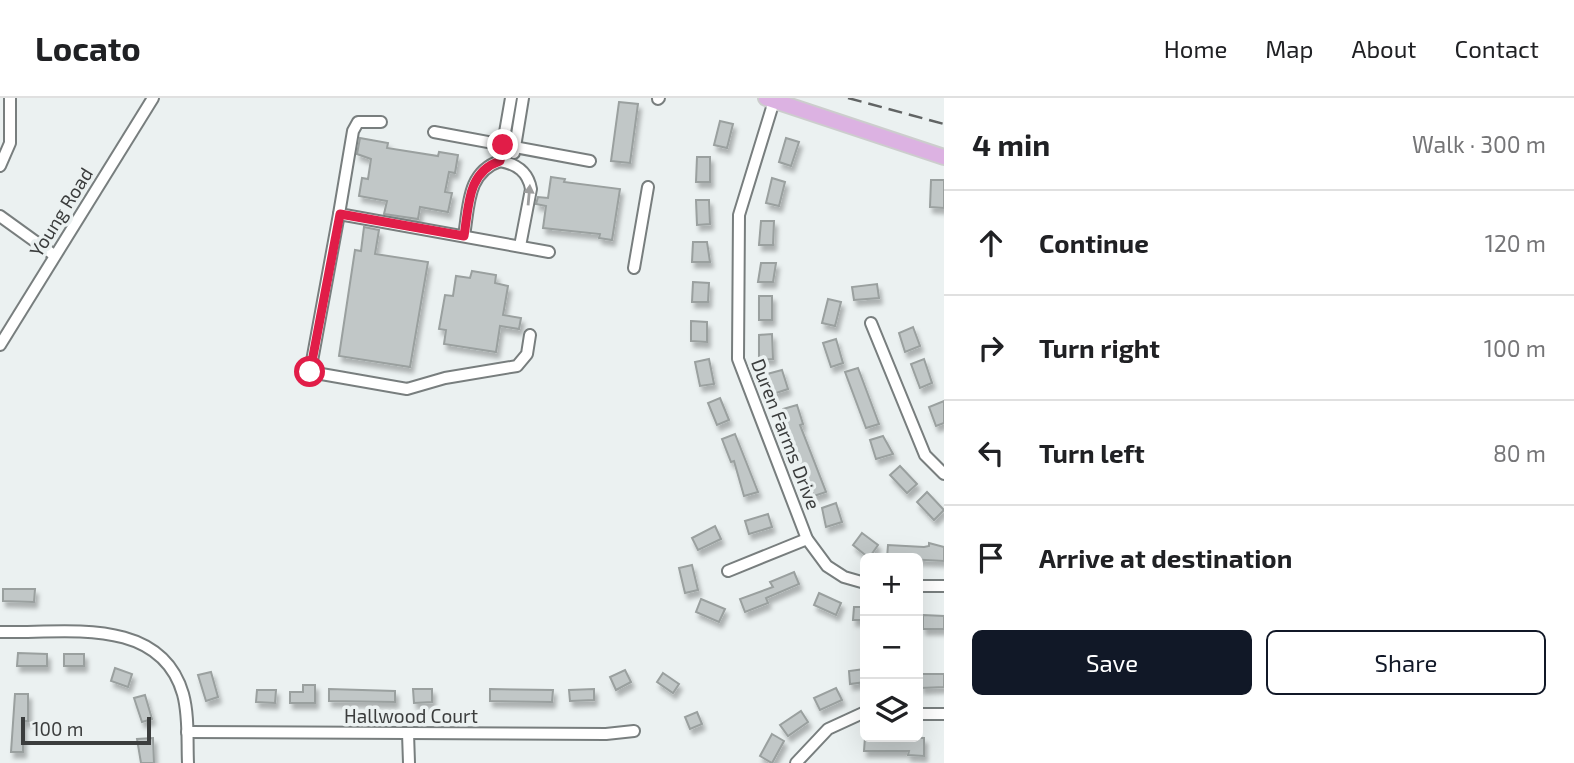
<!DOCTYPE html>
<meta charset="utf-8">
<style>
body{margin:0;font-family:"Exo 2",sans-serif;background:#f2f2f2;color:#202124}
.controls{position:absolute;right:21px;bottom:21px;display:grid;overflow:hidden;border-radius:10px;box-shadow:0 7px 28px #0002}
.controls button{width:63px;height:63px;display:grid;place-items:center;padding:0;border:0;border-bottom:2px solid #e0e0e0;background:#fff;color:#202124;font:35px sans-serif}
.scale{position:absolute;left:21px;bottom:18px;width:130px;box-sizing:border-box;padding-left:7px;border:4px solid #3b3d3d;border-top:0;font-size:19px;line-height:24px;white-space:nowrap;color:#3b3d3d;-webkit-text-stroke:5px #ebf1f1;paint-order:stroke}
.stop{position:absolute;width:21px;height:21px;margin:-16px;border:5px solid #e11d48;border-radius:50%;background:#fff}
.stop.end{background:#e11d48;border-color:#fff;box-shadow:0 2px 7px #0008}
.list{margin:0;padding:0;list-style:none}
h2{display:flex;justify-content:space-between;align-items:center;height:91px;margin:0;padding:0 28px;font-size:30px}
h2 small{font-size:23px;font-weight:400;color:#757577}
.list li{display:grid;grid-template-columns:46px 1fr auto;gap:21px;align-items:center;box-sizing:border-box;height:105px;padding:0 28px;border-top:2px solid #e0e0e0}
.list b{display:block;font-size:26px;white-space:nowrap}
.list em{font-size:23px;font-style:normal;color:#757577}
.actions{display:flex;gap:14px;padding:21px 28px}
.actions a{flex:1;padding:16px 0;border:2px solid #111827;border-radius:10px;text-align:center;font-size:24px;color:#111827}
.actions .main{background:#111827;color:#fff}
.icon{flex:none;width:38px;height:38px;fill:none;stroke:currentColor;stroke-width:2;stroke-linecap:round;stroke-linejoin:round}
.map{position:relative;flex:none;width:944px;height:665px;overflow:hidden}
header{display:flex;align-items:center;gap:42px;box-sizing:border-box;height:98px;padding:0 35px;background:#fff;border-bottom:2px solid #e0e0e0}
header strong{font-size:33px}
nav{display:flex;gap:38px;margin-inline-start:auto;font-size:24px}
main{display:flex}
aside{flex:1;background:#fff}
.map>svg:first-child{display:block}
.building{fill:#c1c7c7;stroke:#9aa09f;stroke-width:2;filter:url(#shadow)}
.lines{fill:none;stroke-linecap:round;stroke-linejoin:round}
.minor-casing{stroke:#787e7e;stroke-width:14}
.major-casing{stroke:#cccdcd;stroke-width:18}
.minor{stroke:#fff;stroke-width:10}
.major{stroke:#dcb2e2;stroke-width:14}
.rail{stroke:#616464;stroke-width:2.5;stroke-dasharray:14 7;stroke-linecap:butt}
.oneway{fill:#9d9e9e}
.route{stroke:#e11d48;stroke-width:9}
.labels{text-anchor:middle;stroke-width:7;stroke-linejoin:round;paint-order:stroke}
.street-label{font-size:19px;fill:#3b3d3d;stroke:#ebf1f1}
</style>
<header>
<strong>Locato</strong>
<nav><a>Home</a><a>Map</a><a>About</a><a>Contact</a></nav>
</header>
<main>
<div class="map">
<svg width="944" height="665" viewBox="0 0 944 665">
<defs>
<filter id="shadow"><feDropShadow dx="3" dy="5.5" stdDeviation="2" flood-color="#0004"/></filter>
</defs>
<rect width="100%" height="100%" fill="#ebf1f1"/>
<g class="building">
<polygon points="619,4 638,6 630,65 611,63"/>
<polygon points="720,23 733,26 727,50 714,47"/>
<polygon points="360,40 388,45 387,50 438,58 439,54 458,57 455,75 449,74 445,94 452,95 448,114 420,109 418,121 384,116 387,103 359,98 362,80 368,81 371,61 357,56"/>
<polygon points="786,40 799,44 791,68 779,64"/>
<polygon points="697,59 710,59 710,84 696,84"/>
<polygon points="551,79 565,81 564,84 620,91 612,142 599,140 600,136 543,130 546,108 536,106 538,99 548,100"/>
<polygon points="772,80 785,84 779,108 766,105"/>
<polygon points="931,82 944,82 944,110 930,109"/>
<polygon points="696,102 709,102 710,126 697,127"/>
<polygon points="761,123 774,123 773,147 759,147"/>
<polygon points="364,129 379,132 375,156 428,164 410,269 339,258 355,152 361,153"/>
<polygon points="693,144 707,144 710,164 692,164"/>
<polygon points="761,165 776,165 773,184 758,184"/>
<polygon points="472,173 496,177 495,185 508,188 503,217 521,220 519,231 500,228 496,254 444,246 446,232 439,231 445,197 453,198 456,178 470,180"/>
<polygon points="693,184 709,185 708,204 692,204"/>
<polygon points="877,186 879,200 854,202 852,189"/>
<rect x="759" y="198" width="13" height="24"/>
<polygon points="828,201 841,204 835,228 822,225"/>
<polygon points="691,223 707,224 707,244 691,243"/>
<polygon points="913,229 920,248 905,254 899,235"/>
<polygon points="772,236 773,261 759,262 759,237"/>
<polygon points="836,241 843,265 831,269 823,245"/>
<polygon points="709,261 714,286 700,288 695,264"/>
<polygon points="924,261 932,285 920,290 911,266"/>
<polygon points="858,270 879,326 866,330 845,274"/>
<polygon points="782,272 788,291 773,296 767,276"/>
<polygon points="720,300 729,322 717,327 708,305"/>
<polygon points="944,303 944,325 936,328 929,309"/>
<polygon points="797,307 803,326 800,327 826,394 814,398 784,322 783,311"/>
<polygon points="735,336 758,394 744,398 734,363 731,364 722,341"/>
<polygon points="883,338 893,356 876,361 870,342"/>
<polygon points="900,368 917,386 907,395 890,377"/>
<polygon points="927,394 944,412 934,422 917,404"/>
<polygon points="836,405 842,424 826,429 822,410"/>
<polygon points="768,416 772,429 749,436 745,423"/>
<polygon points="715,428 721,441 698,452 692,440"/>
<polygon points="862,435 878,447 869,460 853,447"/>
<polygon points="929,445 944,449 944,463 887,460 888,447 924,449 929,448"/>
<polygon points="692,467 698,492 685,495 679,470"/>
<polygon points="794,474 799,486 766,500 768,505 745,514 740,501 773,489 770,484"/>
<polygon points="3,491 35,491 34,504 3,503"/>
<polygon points="819,495 841,505 836,517 814,507"/>
<polygon points="701,501 725,511 719,524 696,514"/>
<polygon points="854,509 865,509 865,522 853,522"/>
<polygon points="923,517 944,518 944,531 923,531"/>
<polygon points="18,555 47,556 47,568 17,568"/>
<rect x="64" y="556" width="20" height="12"/>
<polygon points="115,570 132,576 128,589 111,583"/>
<polygon points="865,571 865,584 850,586 849,573"/>
<polygon points="625,572 631,584 616,592 610,579"/>
<polygon points="211,574 218,599 206,603 198,577"/>
<polygon points="663,575 679,586 673,595 657,584"/>
<polygon points="921,576 944,576 944,589 921,590"/>
<polygon points="303,587 315,587 315,605 290,605 290,594 303,594"/>
<polygon points="836,590 842,602 820,612 814,600"/>
<polygon points="329,591 395,593 395,604 329,603"/>
<polygon points="413,591 432,591 432,604 414,605"/>
<polygon points="490,591 553,592 552,604 490,603"/>
<polygon points="594,591 594,602 570,603 569,592"/>
<polygon points="257,592 276,592 275,605 256,604"/>
<polygon points="15,596 28,596 28,623 23,623 23,654 11,654"/>
<polygon points="145,597 152,621 142,624 134,600"/>
<polygon points="801,613 808,624 788,638 780,627"/>
<polygon points="697,614 702,626 690,631 685,619"/>
<polygon points="772,636 784,643 772,665 760,658"/>
<polygon points="865,639 924,640 924,658 908,657 909,653 864,653"/>
<polygon points="153,640 154,665 141,665 137,641"/>
</g>
<g class="lines">
<defs>
<g id="minor">
<polyline points="658,1 659,0"/>
<polyline points="774,3 739,117 738,261 807,441 827,468 844,479 865,485"/>
<polyline points="381,24 358,24 353,33 339,116 549,154"/>
<polyline points="434,34 590,63"/>
<polyline points="514,55 523,0"/>
<path d="M 500,63 C 517,66 528,74 531,91 L 520,148"/>
<polyline points="0,68 10,45 10,0"/>
<polyline points="339,116 310,274 407,291 445,280 517,268 527,256 530,237"/>
<polyline points="0,118 54,157"/>
<path d="M 464,138 C 469,108 467,74 500,63 L 511,0"/>
<polyline points="634,170 648,89"/>
<polyline points="871,225 925,357 944,376"/>
<polyline points="0,247 153,0"/>
<polyline points="728,473 807,441"/>
<polyline points="918,488 944,488"/>
<path d="M 0,534 C 61,536 160,516 183,596 C 189,618 187,642 188,665"/>
<polyline points="918,616 944,616"/>
<polyline points="187,634 606,636 634,633"/>
<polyline points="408,635 409,665"/>
<polyline points="796,665 828,631 865,614"/>
</g>
<polyline id="major" points="766,0 944,59"/>
</defs>
<use href="#minor" class="minor-casing"/>
<use href="#major" class="major-casing"/>
<use href="#minor" class="minor"/>
<use href="#major" class="major"/>
<polyline class="rail" points="848,0 944,26"/>
</g>
<defs><path id="oneway-solid" d="M-6-.8H1V-3.2L6.5 0L1 3.2V.8H-6Z" transform="scale(1.75)"/></defs>
<use class="oneway" href="#oneway-solid" transform="translate(529 97) rotate(-85)"/>
<g class="lines">
<path class="route" d="M 310,274 L 340,116 L 464,138 C 469,108 467,74 500,63 L 503,47"/>
</g>
<g class="labels">
<g class="street-label">
<text transform="translate(61 114) rotate(-58)" y="7">Young Road</text>
<text transform="translate(786 336) rotate(69)" y="7">Duren Farms Drive</text>
<text x="411" y="625">Hallwood Court</text>
</g>
</g>
</svg>
<div class="controls">
<button>+</button>
<button>−</button>
<button><svg class="icon" aria-label="layers" viewBox="0 0 24 24"><path d="M12 4l9 5-9 5-9-5zM3 14l9 5 9-5"/></svg></button>
</div>
<div class="scale">100 m</div>
<div class="stop" style="left:310px;top:274px"></div>
<div class="stop end" style="left:503px;top:47px"></div>
</div>
<aside>
<h2>4 min<small>Walk · 300 m</small></h2>
<ul class="list">
<li><svg class="icon" aria-label="ahead" viewBox="0 0 24 24"><path d="M12 20V5M6 11l6-6 6 6"/></svg><div><b>Continue</b></div><em>120 m</em></li>
<li><svg class="icon" aria-label="right" viewBox="0 0 24 24"><path d="M7 20v-9h11M14 6l5 5-5 5"/></svg><div><b>Turn right</b></div><em>100 m</em></li>
<li><svg class="icon" aria-label="left" viewBox="0 0 24 24"><path d="M17 20v-9H6M10 6l-5 5 5 5"/></svg><div><b>Turn left</b></div><em>80 m</em></li>
<li><svg class="icon" aria-label="arrive" viewBox="0 0 24 24"><path d="M6 21V4h12l-3 4 3 4H6"/></svg><div><b>Arrive at destination</b></div></li>
</ul>
<div class="actions"><a class="main">Save</a><a>Share</a></div>
</aside>
</main>
